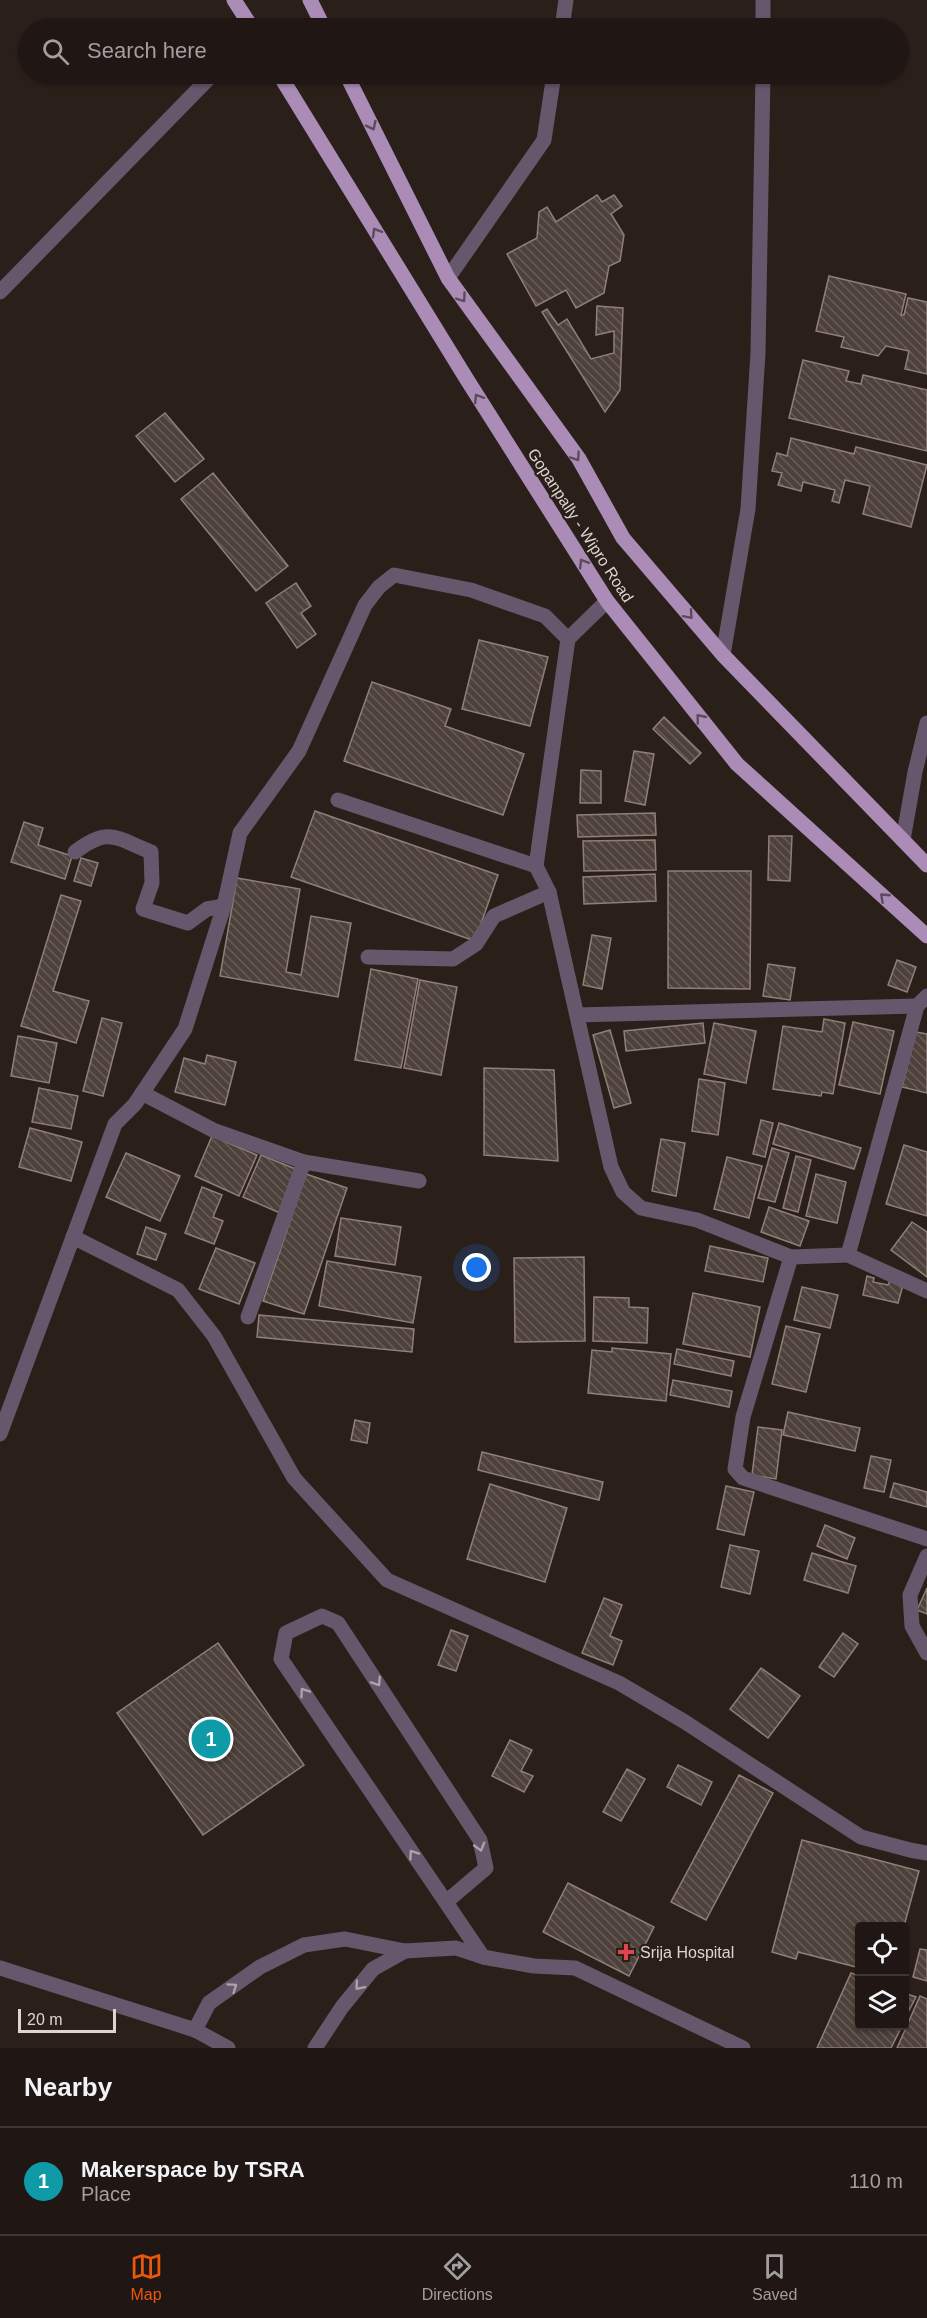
<!DOCTYPE html>
<style>
body{margin:0;font-family:Helvetica,sans-serif;background:#28201d;color:#f1f3f6}
.controls{position:absolute;right:18px;bottom:18px;display:grid;overflow:hidden;border-radius:6px;box-shadow:0 2px 4px #0004}
.controls button{width:54px;height:54px;display:grid;place-items:center;padding:0;border:0;border-bottom:2px solid #3d3634;background:#201714;color:#f1f3f6;font:30px sans-serif}
.scale{position:absolute;left:18px;bottom:15px;width:98px;box-sizing:border-box;padding-left:6px;border:3px solid #ded5d2;border-top:0;font-size:16px;line-height:21px;white-space:nowrap;color:#ded5d2;-webkit-text-stroke:4px #2b1f1a;paint-order:stroke}
.you{position:absolute;left:477px;top:1268px;width:21px;height:21px;margin:-15px;border:4px solid #fff;border-radius:50%;background:#1a73e8;box-shadow:0 0 0 9px #1a73e833}
.badge{display:grid;place-items:center;width:39px;height:39px;border-radius:50%;background:#ea580c;color:#fff;font-size:20px;font-weight:700}
.pin{position:absolute;translate:-50% -50%;border:3px solid #fff;box-shadow:0 2px 6px #0006}
.list{margin:0;padding:0;list-style:none}
h2{display:flex;justify-content:space-between;align-items:center;height:78px;margin:0;padding:0 24px;font-size:26px}
h2 small{font-size:20px;font-weight:400;color:#a29fa0}
.list li{display:grid;grid-template-columns:39px 1fr auto;gap:18px;align-items:center;box-sizing:border-box;height:108px;padding:0 24px;border-top:2px solid #3d3634}
.list b{display:block;font-size:22px;white-space:nowrap}
.list p{margin:0;font-size:20px;white-space:nowrap;color:#a29fa0}
.list em{font-size:20px;font-style:normal;color:#a29fa0}
.icon{flex:none;width:33px;height:33px;fill:none;stroke:currentColor;stroke-width:2;stroke-linecap:round;stroke-linejoin:round}
.map{position:relative;flex:none;width:927px;height:2048px;overflow:hidden}
.search{position:absolute;background:#201714;box-shadow:0 2px 4px #0004;left:18px;right:18px;top:18px;height:66px;display:flex;align-items:center;gap:15px;box-sizing:border-box;padding:0 21px;border-radius:33px;color:#a29fa0;font-size:22px}
.sheet{height:186px;background:#201714}
nav{display:flex;justify-content:space-around;align-items:center;box-sizing:border-box;height:84px;border-top:2px solid #3d3634;background:#201714;font-size:16px;color:#a29fa0}
nav a{display:grid;justify-items:center;gap:3px}
nav .on{color:#ea580c}
.map>svg:first-child{display:block}
.building{fill:url(#building-back-hatch);stroke:#8f7f79;stroke-width:1.5}
.lines{fill:none;stroke-linecap:round;stroke-linejoin:round}
.minor{stroke:#67576c;stroke-width:15}
.major{stroke:#ab8cb7;stroke-width:15}
.oneway{stroke:#5e4b59}
.oneway2{stroke:#aea3a9}
.health-dot{fill:#e0444e;stroke:#2b1f1a;stroke-width:2}
.labels{text-anchor:middle;stroke-width:4.5;stroke-linejoin:round;paint-order:stroke}
.street-label{font-size:16px;fill:#ded5d2;stroke:#2b1f1a}
.poi-label{font-size:16px;fill:#ded5d2;stroke:#2b1f1a;text-anchor:start}
</style>
<div class="map">
<svg width="927" height="2048" viewBox="0 0 927 2048">
<defs>
<pattern id="building-back-hatch" width="6" height="6" patternUnits="userSpaceOnUse" patternTransform="scale(1.5)"><rect width="6" height="6" fill="#4e413b"/><path d="M-1 5l2 2M0 0l6 6M5-1l2 2" fill="none" stroke="#675c56"/></pattern>
</defs>
<rect width="100%" height="100%" fill="#2b1f1a"/>
<g class="building">
<polygon points="597,195 602,202 614,195 622,206 611,214 624,235 620,261 609,266 604,293 576,308 566,290 536,306 507,254 537,238 539,212 547,207 556,222"/>
<polygon points="829,276 906,294 901,315 904,315 908,298 927,302 927,374 905,369 909,351 886,346 878,356 841,347 844,337 816,331"/>
<polygon points="597,306 623,308 620,390 605,412 542,312 547,309 558,325 567,319 591,359 614,353 614,331 596,335"/>
<polygon points="803,360 849,371 846,381 861,384 863,375 927,390 927,451 789,418"/>
<polygon points="165,413 204,459 175,482 136,436"/>
<polygon points="791,438 854,454 856,447 927,465 911,527 863,514 870,486 845,480 839,503 832,501 835,490 803,482 801,491 778,485 782,473 772,471 777,453 787,456"/>
<polygon points="213,473 288,566 256,591 181,499"/>
<polygon points="296,583 311,606 301,613 316,634 297,648 266,603"/>
<polygon points="479,640 548,657 530,726 462,709"/>
<polygon points="372,682 451,709 445,726 524,754 503,815 344,761"/>
<polygon points="664,717 701,753 690,764 653,729"/>
<polygon points="634,751 654,754 645,805 625,801"/>
<polygon points="581,770 601,771 601,803 580,803"/>
<polygon points="315,811 498,875 475,941 291,877"/>
<polygon points="655,813 656,835 578,837 577,815"/>
<polygon points="24,822 43,828 38,845 72,856 65,879 11,862"/>
<polygon points="769,836 792,836 790,881 768,880"/>
<polygon points="655,840 656,870 584,871 583,841"/>
<polygon points="81,858 98,863 91,886 74,881"/>
<polygon points="668,871 751,871 750,989 668,988"/>
<polygon points="655,874 656,901 584,904 583,877"/>
<polygon points="237,878 300,889 286,972 301,975 311,916 351,923 338,997 220,976"/>
<polygon points="61,895 81,901 53,991 89,1001 76,1043 21,1026"/>
<polygon points="592,935 611,938 602,989 583,985"/>
<polygon points="897,960 916,967 907,992 888,985"/>
<polygon points="768,964 795,968 790,1000 763,996"/>
<polygon points="371,969 418,979 401,1068 355,1060"/>
<polygon points="420,980 457,987 441,1075 404,1068"/>
<polygon points="102,1018 122,1023 103,1096 83,1091"/>
<polygon points="824,1019 845,1023 833,1094 822,1092 821,1096 773,1089 783,1026 822,1032"/>
<polygon points="853,1022 894,1031 880,1094 839,1085"/>
<polygon points="703,1023 705,1043 626,1051 624,1031"/>
<polygon points="714,1023 756,1031 746,1083 704,1074"/>
<polygon points="610,1030 631,1103 614,1108 593,1035"/>
<polygon points="916,1032 927,1034 927,1093 902,1087"/>
<polygon points="18,1036 57,1043 49,1083 11,1076"/>
<polygon points="207,1055 236,1062 225,1105 175,1092 184,1058 205,1064"/>
<polygon points="484,1068 554,1070 558,1161 484,1155"/>
<polygon points="699,1079 725,1083 718,1135 692,1131"/>
<polygon points="39,1088 78,1096 71,1129 32,1122"/>
<polygon points="761,1120 773,1123 765,1157 753,1154"/>
<polygon points="779,1123 861,1148 854,1169 773,1144"/>
<polygon points="30,1128 82,1142 71,1181 19,1167"/>
<polygon points="212,1136 257,1155 239,1196 195,1176"/>
<polygon points="661,1139 685,1143 676,1196 652,1191"/>
<polygon points="904,1145 927,1152 927,1216 886,1204"/>
<polygon points="772,1148 789,1153 775,1202 758,1198"/>
<polygon points="126,1153 180,1176 160,1221 106,1197"/>
<polygon points="261,1155 298,1170 280,1213 243,1197"/>
<polygon points="796,1156 811,1160 798,1212 783,1208"/>
<polygon points="727,1157 762,1166 749,1218 714,1209"/>
<polygon points="306,1174 347,1188 304,1314 263,1301"/>
<polygon points="816,1174 846,1182 837,1223 806,1216"/>
<polygon points="202,1187 222,1195 213,1217 223,1221 214,1244 185,1233"/>
<polygon points="769,1207 809,1221 800,1246 761,1232"/>
<polygon points="341,1218 401,1227 395,1265 335,1256"/>
<polygon points="912,1222 927,1232 927,1277 891,1250"/>
<polygon points="146,1227 166,1234 156,1260 137,1254"/>
<polygon points="710,1246 768,1258 763,1282 705,1271"/>
<polygon points="216,1248 255,1263 239,1304 199,1289"/>
<polygon points="584,1257 585,1341 515,1342 514,1258"/>
<polygon points="327,1261 421,1277 413,1323 319,1306"/>
<polygon points="867,1276 874,1278 873,1282 888,1285 890,1281 903,1285 898,1303 863,1295"/>
<polygon points="802,1287 838,1295 830,1328 794,1320"/>
<polygon points="693,1293 760,1307 750,1357 683,1344"/>
<polygon points="594,1297 629,1298 629,1307 648,1308 647,1343 593,1341"/>
<polygon points="259,1315 414,1329 412,1352 257,1337"/>
<polygon points="786,1326 820,1334 806,1392 772,1384"/>
<polygon points="612,1348 671,1354 666,1401 588,1393 592,1350 612,1352"/>
<polygon points="677,1349 734,1361 731,1376 674,1364"/>
<polygon points="673,1380 732,1391 729,1407 670,1395"/>
<polygon points="788,1412 860,1428 855,1451 783,1435"/>
<polygon points="355,1420 370,1423 367,1443 351,1440"/>
<polygon points="758,1427 782,1430 776,1479 752,1475"/>
<polygon points="482,1452 603,1482 599,1500 478,1470"/>
<polygon points="871,1456 891,1460 884,1492 864,1488"/>
<polygon points="894,1483 927,1492 927,1507 890,1497"/>
<polygon points="490,1484 567,1508 545,1582 467,1559"/>
<polygon points="726,1486 754,1492 744,1535 717,1529"/>
<polygon points="825,1525 855,1538 847,1559 817,1546"/>
<polygon points="730,1545 759,1551 750,1594 721,1587"/>
<polygon points="812,1553 856,1566 848,1593 804,1580"/>
<polygon points="927,1588 927,1614 917,1610"/>
<polygon points="604,1598 622,1605 610,1636 622,1641 613,1665 582,1653"/>
<polygon points="451,1630 468,1636 456,1671 438,1665"/>
<polygon points="843,1633 858,1644 834,1677 819,1667"/>
<polygon points="218,1643 304,1765 203,1835 117,1713"/>
<polygon points="761,1668 800,1696 768,1738 730,1709"/>
<polygon points="510,1740 532,1750 521,1771 533,1776 524,1792 492,1776"/>
<polygon points="678,1765 712,1782 701,1805 667,1787"/>
<polygon points="627,1769 645,1779 621,1821 603,1812"/>
<polygon points="739,1775 773,1793 706,1920 671,1902"/>
<polygon points="802,1840 919,1871 904,1926 860,1926 860,1968 798,1952 796,1959 772,1952"/>
<polygon points="568,1883 654,1927 629,1976 543,1932"/>
<polygon points="920,1949 927,1950 927,1981 913,1977"/>
<polygon points="851,1973 860,1976 860,2026 902,2026 891,2048 817,2048"/>
<polygon points="904,1993 916,1997 904,2020"/>
<polygon points="920,1996 927,1999 927,2048 897,2048"/>
</g>
<g class="lines">
<g class="minor">
<polyline points="562,28 566,0"/>
<polyline points="763,28 763,0"/>
<polyline points="448,278 544,140 554,74"/>
<polyline points="0,292 213,74"/>
<polyline points="607,601 568,639 536,866 549,892 611,1167 623,1192 641,1208 697,1220 791,1257 743,1417 735,1469 743,1478 927,1539"/>
<polyline points="723,655 748,509 758,353 763,74"/>
<polyline points="338,800 536,866"/>
<polyline points="903,840 915,772 927,723"/>
<path d="M 75,852 C 109,826 115,838 151,852 L 152,883 L 143,909 L 188,923 L 207,909 L 224,906"/>
<polyline points="368,957 453,959 476,944 494,916 549,892"/>
<polyline points="927,996 917,1006 848,1255 927,1291"/>
<polyline points="577,1015 917,1006"/>
<polyline points="142,1093 213,1130 304,1162 419,1181"/>
<polyline points="73,1237 178,1290 214,1336 294,1478 387,1580 619,1683 685,1722 861,1837 910,1850 927,1853"/>
<polyline points="791,1257 848,1255"/>
<polyline points="248,1317 304,1162"/>
<polyline points="0,1434 115,1124 135,1104 185,1029 224,906 240,833 299,751 365,605 379,587 394,575 471,590 545,616 568,639"/>
<polyline points="927,1556 910,1595 912,1626 927,1653"/>
<polyline points="446,1902 486,1868 480,1840 338,1623 322,1616 286,1633 281,1659 483,1957"/>
<polyline points="0,1968 195,2030 228,2048"/>
<polyline points="195,2030 209,2003 260,1967 304,1945 345,1939 405,1951 456,1948 483,1957 534,1966 575,1968 743,2048"/>
<polyline points="315,2048 342,2007 373,1969 405,1951"/>
</g>
<g class="major">
<polyline points="234,0 252,28"/>
<polyline points="310,0 324,28"/>
<polyline points="279,74 466,378 607,601 737,764 927,936"/>
<polyline points="346,74 448,278 579,459 623,538 723,655 927,865"/>
</g>
</g>
<defs><path id="oneway-chevron" d="M-2-3.5L2.5 0L-2 3.5" fill="none" stroke-width="1.6" stroke-linecap="round" stroke-linejoin="round" transform="scale(1.5)"/></defs>
<g class="oneway">
<use href="#oneway-chevron" transform="translate(372 126) rotate(64)"/>
<use href="#oneway-chevron" transform="translate(376 232) rotate(-121)"/>
<use href="#oneway-chevron" transform="translate(462 298) rotate(54)"/>
<use href="#oneway-chevron" transform="translate(478 398) rotate(-122)"/>
<use href="#oneway-chevron" transform="translate(576 457) rotate(56)"/>
<use href="#oneway-chevron" transform="translate(583 563) rotate(-122)"/>
<use href="#oneway-chevron" transform="translate(689 615) rotate(49)"/>
<use href="#oneway-chevron" transform="translate(700 718) rotate(-129)"/>
<use href="#oneway-chevron" transform="translate(884 897) rotate(-137)"/>
</g>
<g class="oneway2">
<use href="#oneway-chevron" transform="translate(377 1682) rotate(57)"/>
<use href="#oneway-chevron" transform="translate(304 1692) rotate(-124)"/>
<use href="#oneway-chevron" transform="translate(480 1847) rotate(74)"/>
<use href="#oneway-chevron" transform="translate(413 1854) rotate(-124)"/>
<use href="#oneway-chevron" transform="translate(359 1986) rotate(130)"/>
<use href="#oneway-chevron" transform="translate(233 1987) rotate(-35)"/>
</g>
<path class="health-dot" d="M623 1943h6v6h6v6h-6v6h-6v-6h-6v-6h6z"/>
<g class="labels">
<g class="street-label">
<text transform="translate(581 525) rotate(57)" y="6">Gopanpally - Wipro Road</text>
</g>
<g class="poi-label">
<text x="640" y="1958">Srija Hospital</text>
</g>
</g>
</svg>
<div class="controls">
<button><svg class="icon" aria-label="locate" viewBox="0 0 24 24"><circle cx="12" cy="12" r="6"/><path d="M12 2v4M12 18v4M2 12h4M18 12h4"/></svg></button>
<button><svg class="icon" aria-label="layers" viewBox="0 0 24 24"><path d="M12 4l9 5-9 5-9-5zM3 14l9 5 9-5"/></svg></button>
</div>
<div class="scale">20 m</div>
<div class="you"></div>
<div class="pin badge" style="left:211px;top:1739px;background:#0f9aa8">1</div>
<div class="search"><svg class="icon" aria-label="search" viewBox="0 0 24 24"><circle cx="10" cy="10" r="6"/><path d="M15 15l6 6"/></svg>Search here</div>
</div>
<section class="sheet">
<h2>Nearby<small></small></h2>
<ul class="list">
<li><span class="badge" style="background:#0f9aa8">1</span><div><b>Makerspace by TSRA</b><p>Place</p></div><em>110 m</em></li>
</ul>
</section>
<nav>
<a class="on"><svg class="icon" aria-label="map" viewBox="0 0 24 24"><path d="M3 6l6-2 6 2 6-2v14l-6 2-6-2-6 2zM9 4v14M15 6v14"/></svg>Map</a>
<a><svg class="icon" aria-label="directions" viewBox="0 0 24 24"><path d="M12 3l9 9-9 9-9-9zM9 14v-3h6M13 9l2 2-2 2"/></svg>Directions</a>
<a><svg class="icon" aria-label="saved" viewBox="0 0 24 24"><path d="M7 4h10v16l-5-4-5 4z"/></svg>Saved</a>
</nav>
